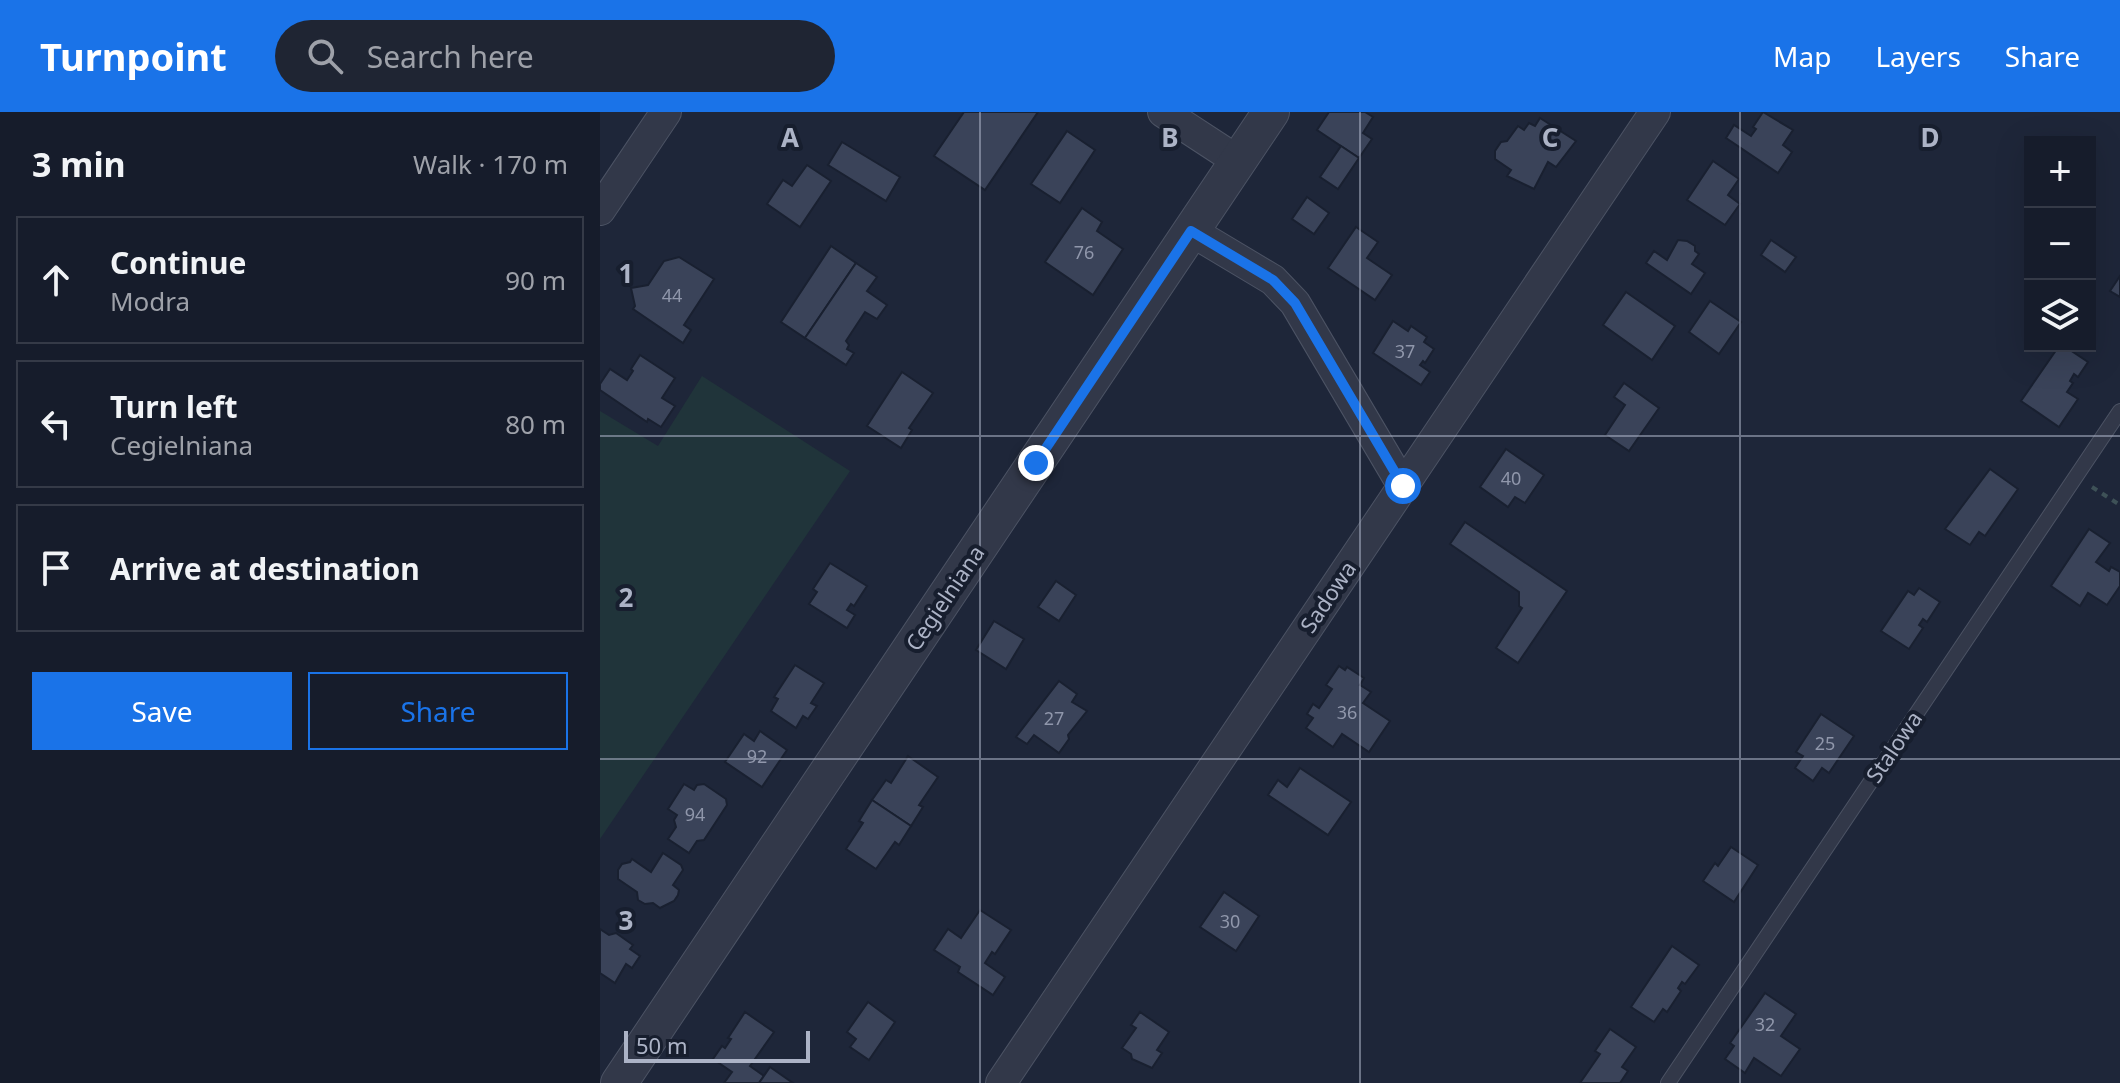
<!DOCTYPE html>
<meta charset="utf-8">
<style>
body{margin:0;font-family:"Noto Sans",sans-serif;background:#1f2533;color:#f1f3f6}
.controls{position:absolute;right:24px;top:24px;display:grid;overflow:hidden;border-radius:0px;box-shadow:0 8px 32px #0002}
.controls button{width:72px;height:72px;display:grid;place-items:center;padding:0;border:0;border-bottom:2px solid #353a47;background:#161c2b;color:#f1f3f6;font:40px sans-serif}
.scale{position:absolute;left:24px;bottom:20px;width:186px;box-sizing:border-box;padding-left:8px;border:4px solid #acb3c6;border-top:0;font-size:22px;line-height:28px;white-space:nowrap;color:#acb3c6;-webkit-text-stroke:6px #171e2e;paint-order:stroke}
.stop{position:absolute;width:24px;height:24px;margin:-18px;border:6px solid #1a73e8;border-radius:50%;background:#fff}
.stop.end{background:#1a73e8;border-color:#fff;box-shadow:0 2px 8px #0008}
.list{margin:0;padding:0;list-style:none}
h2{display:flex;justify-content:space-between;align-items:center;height:104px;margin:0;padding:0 32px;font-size:34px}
h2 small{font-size:26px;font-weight:400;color:#9ea1a9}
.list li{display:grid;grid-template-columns:52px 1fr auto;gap:24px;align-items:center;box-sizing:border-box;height:128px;margin:0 16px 16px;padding:0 16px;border:2px solid #353a47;border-radius:0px}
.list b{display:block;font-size:30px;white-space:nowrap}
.list p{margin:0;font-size:26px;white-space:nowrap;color:#9ea1a9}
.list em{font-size:26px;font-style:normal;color:#9ea1a9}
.actions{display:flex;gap:16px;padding:24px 32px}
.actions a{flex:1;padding:18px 0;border:2px solid #1a73e8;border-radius:0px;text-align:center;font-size:28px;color:#1a73e8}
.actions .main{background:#1a73e8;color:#fff}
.icon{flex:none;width:44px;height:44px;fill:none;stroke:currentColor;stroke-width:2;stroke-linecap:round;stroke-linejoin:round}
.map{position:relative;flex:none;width:1520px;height:971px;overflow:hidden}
header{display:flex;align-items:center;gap:48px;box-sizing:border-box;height:112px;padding:0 40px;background:#1a73e8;color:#fff}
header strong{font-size:38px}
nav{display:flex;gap:44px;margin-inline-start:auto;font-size:28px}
.search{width:560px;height:72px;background:#1f2533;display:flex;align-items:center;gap:20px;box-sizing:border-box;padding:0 28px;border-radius:44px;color:#9ea1a9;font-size:30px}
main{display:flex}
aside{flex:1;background:#161c2b}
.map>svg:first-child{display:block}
.green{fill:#20343a}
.building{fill:#3a4359;stroke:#192030;stroke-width:2}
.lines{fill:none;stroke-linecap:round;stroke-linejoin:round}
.service-casing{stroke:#4c5364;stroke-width:16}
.minor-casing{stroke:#4c5364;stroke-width:32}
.tertiary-casing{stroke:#4c5364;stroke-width:38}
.path{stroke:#3e5157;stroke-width:4;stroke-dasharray:6 6;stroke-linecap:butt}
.service{stroke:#323849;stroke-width:14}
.minor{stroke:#323849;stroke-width:30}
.tertiary{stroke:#323849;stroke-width:36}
.route{stroke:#1a73e8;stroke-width:10}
.grid{fill:none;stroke:#acb3c6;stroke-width:2;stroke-opacity:0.55}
.labels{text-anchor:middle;stroke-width:8;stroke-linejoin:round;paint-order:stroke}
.number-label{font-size:18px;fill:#9097ab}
.street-label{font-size:22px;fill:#acb3c6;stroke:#171e2e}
.grid-label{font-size:26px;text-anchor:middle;font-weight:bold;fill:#acb3c6;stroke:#171e2e;stroke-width:8;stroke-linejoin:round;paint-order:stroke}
</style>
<header>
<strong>Turnpoint</strong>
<div class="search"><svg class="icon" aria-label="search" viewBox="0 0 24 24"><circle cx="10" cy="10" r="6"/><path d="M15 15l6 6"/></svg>Search here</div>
<nav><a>Map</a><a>Layers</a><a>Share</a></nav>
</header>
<main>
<aside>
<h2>3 min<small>Walk · 170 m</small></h2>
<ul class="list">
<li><svg class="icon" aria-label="ahead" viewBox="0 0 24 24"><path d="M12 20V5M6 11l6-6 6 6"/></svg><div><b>Continue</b><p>Modra</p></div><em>90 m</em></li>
<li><svg class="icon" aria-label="left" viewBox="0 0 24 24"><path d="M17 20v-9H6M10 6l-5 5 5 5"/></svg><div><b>Turn left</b><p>Cegielniana</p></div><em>80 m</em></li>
<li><svg class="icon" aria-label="arrive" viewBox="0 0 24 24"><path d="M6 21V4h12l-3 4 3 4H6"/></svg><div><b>Arrive at destination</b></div></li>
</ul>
<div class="actions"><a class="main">Save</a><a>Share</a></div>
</aside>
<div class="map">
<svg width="1520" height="971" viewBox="0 0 1520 971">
<rect width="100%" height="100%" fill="#1e2639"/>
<polygon class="green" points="102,264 250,359 0,727 0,299 58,334"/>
<g class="building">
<polygon points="364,0 438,0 385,78 334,44"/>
<polygon points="729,0 765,0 773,5 763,21 772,27 759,46 717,18"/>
<polygon points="1163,0 1193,18 1183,33 1192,40 1178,61 1126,26 1134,13 1151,24 1156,17 1153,15"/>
<polygon points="940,6 976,29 956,55 948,50 934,77 907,64 911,58 895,47 895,39 901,30 907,29 918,14 924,18 929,11 935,14"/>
<polygon points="467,19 495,38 460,91 431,72"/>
<polygon points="242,30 300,65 286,89 228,53"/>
<polygon points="741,34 759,46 738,77 720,65"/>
<polygon points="1113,49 1139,67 1128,83 1140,92 1125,113 1087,88"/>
<polygon points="207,53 231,69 200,115 167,92 183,68 192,74"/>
<polygon points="707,85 729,101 714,122 692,107"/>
<polygon points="482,96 502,110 497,119 523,137 493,183 445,150"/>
<polygon points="756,115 778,130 767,146 792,163 775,188 728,156"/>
<polygon points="1078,128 1087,129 1095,134 1095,139 1099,142 1092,152 1105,161 1091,182 1046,151 1054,139 1067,148"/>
<polygon points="1171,128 1196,145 1185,160 1161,143"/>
<polygon points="231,134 256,151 205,226 181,210"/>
<polygon points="79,145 114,167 84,213 91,218 83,231 33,197 35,194 31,176 48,173 64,149"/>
<polygon points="256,151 277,165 267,179 287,193 277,207 265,200 246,229 249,233 247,237 254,241 246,253 205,226"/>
<polygon points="1520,164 1520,185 1510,179"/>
<polygon points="1026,180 1075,214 1052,248 1003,213"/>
<polygon points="1110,189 1141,210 1119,242 1089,220"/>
<polygon points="793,209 808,219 811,214 827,225 824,230 834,237 825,251 823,249 820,253 830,260 821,273 773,241"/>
<polygon points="1459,234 1464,234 1488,250 1478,265 1474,262 1470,269 1473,271 1467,280 1478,287 1459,315 1421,289"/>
<polygon points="40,243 75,266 62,286 75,294 61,315 48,307 47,310 0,278 0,272 10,257 27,268 33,259 31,257"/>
<polygon points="302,260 333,281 309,316 312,318 301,336 267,314"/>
<polygon points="1024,271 1059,296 1029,339 1005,323 1025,293 1014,285"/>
<polygon points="906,337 944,363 925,391 915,385 908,395 880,375"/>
<polygon points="1390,357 1418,377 1385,424 1379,420 1370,433 1345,417"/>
<polygon points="865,410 967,479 918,551 896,536 922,496 919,494 919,480 850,432"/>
<polygon points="1489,417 1510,431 1496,450 1509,459 1511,455 1520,460 1520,474 1507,493 1488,481 1480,494 1451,474"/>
<polygon points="230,451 267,474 254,494 251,492 247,498 255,503 247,516 209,492 217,480 213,477"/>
<polygon points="456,469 476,483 459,509 438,495"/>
<polygon points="1319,476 1340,490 1327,510 1323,507 1319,513 1323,516 1309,537 1281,519 1308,479 1314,483"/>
<polygon points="394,509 424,527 406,557 376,538"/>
<polygon points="195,553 224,571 211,591 217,594 208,607 203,604 196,616 171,599 178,587 174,585"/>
<polygon points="739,554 745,558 747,555 764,566 760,573 771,580 763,591 790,609 769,640 742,622 733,635 706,616 713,606 707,602 713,592 719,596 732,577 726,573"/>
<polygon points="459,569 477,582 472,590 487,599 468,623 469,627 459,641 434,623 427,632 416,625"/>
<polygon points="1221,602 1254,624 1229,661 1222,656 1213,669 1195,656 1203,644 1196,640"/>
<polygon points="160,619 187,638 162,675 125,650 144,622 154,629"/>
<polygon points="308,644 338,665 319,693 323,695 311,714 272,688 286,668 291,671"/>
<polygon points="700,656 751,690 728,723 668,683 678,668 687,675"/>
<polygon points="84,672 94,678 97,673 104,672 126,687 127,693 104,728 97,729 89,741 68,727 76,715 74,708 77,703 68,697"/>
<polygon points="272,688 311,714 299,733 295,730 276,757 246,737 263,711 259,709"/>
<polygon points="1131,735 1158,753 1134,790 1103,769 1115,751 1118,754"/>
<polygon points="63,741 81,753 83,758 73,773 79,778 78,783 74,789 60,796 53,791 45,792 38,788 37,780 18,767 18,758 22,752 30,750 32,747 51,760"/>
<polygon points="624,780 659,804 636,839 600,815"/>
<polygon points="380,798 411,818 395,842 392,840 385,851 405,865 393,883 358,860 360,855 334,838 348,817 361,826"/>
<polygon points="0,817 9,823 16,821 33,833 30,837 40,844 32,856 26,852 15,871 0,861"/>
<polygon points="1072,834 1099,853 1085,872 1082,870 1078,876 1081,879 1067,900 1063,897 1054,910 1031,895"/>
<polygon points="1165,881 1196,902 1181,924 1200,937 1181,964 1154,946 1145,961 1125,947 1134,934 1130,931"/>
<polygon points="268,890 295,910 269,948 250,935 256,927 247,920"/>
<polygon points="145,900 174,920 150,954 164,964 159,971 124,971 132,960 113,947 122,934 125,936 131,927 128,926"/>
<polygon points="540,900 569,920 557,938 562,941 552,956 532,947 531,942 522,936 536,916 531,913"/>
<polygon points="1010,917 1036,935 1022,955 1028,959 1020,971 980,971 1000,942 995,939"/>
<polygon points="170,955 193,971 159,971"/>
</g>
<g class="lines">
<defs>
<polyline id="service" points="1068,971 1520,299"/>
<g id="minor">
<polyline points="563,0 638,49"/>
<polyline points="0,98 66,0"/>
<polyline points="591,119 673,168 695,191 803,374"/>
<polyline points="401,971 1055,0"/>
</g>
<polyline id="tertiary" points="19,971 671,0"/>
</defs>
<use href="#service" class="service-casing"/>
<use href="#minor" class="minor-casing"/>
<use href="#tertiary" class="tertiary-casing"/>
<polyline class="path" points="1492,375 1520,393"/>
<use href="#service" class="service"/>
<use href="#minor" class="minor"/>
<use href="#tertiary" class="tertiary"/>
</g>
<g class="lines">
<polyline class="route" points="436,351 591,119 673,168 695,191 803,374"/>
</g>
<path class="grid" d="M 380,0 L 380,971M 760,0 L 760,971M 1140,0 L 1140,971M 0,324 L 1520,324M 0,647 L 1520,647"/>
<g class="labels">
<g class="number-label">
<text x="484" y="147">76</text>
<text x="72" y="190">44</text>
<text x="805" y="246">37</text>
<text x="911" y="373">40</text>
<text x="747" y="607">36</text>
<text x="454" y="613">27</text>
<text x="1225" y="638">25</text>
<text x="157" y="651">92</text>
<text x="95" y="709">94</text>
<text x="630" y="816">30</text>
<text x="1165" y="919">32</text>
</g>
<g class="street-label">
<text transform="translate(728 485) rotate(-56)" y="8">Sadowa</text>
<text transform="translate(345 486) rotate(-56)" y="8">Cegielniana</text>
<text transform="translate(1294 635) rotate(-56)" y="8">Stalowa</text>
</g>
</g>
<g class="grid-label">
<text x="190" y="35">A</text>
<text x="570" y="35">B</text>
<text x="950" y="35">C</text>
<text x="1330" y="35">D</text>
<text x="26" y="171">1</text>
<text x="26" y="495">2</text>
<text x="26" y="818">3</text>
</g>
</svg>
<div class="controls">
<button>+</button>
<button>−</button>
<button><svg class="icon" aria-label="layers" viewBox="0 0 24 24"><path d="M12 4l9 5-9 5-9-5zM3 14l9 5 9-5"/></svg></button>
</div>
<div class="scale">50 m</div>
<div class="stop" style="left:803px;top:374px"></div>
<div class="stop end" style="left:436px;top:351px"></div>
</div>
</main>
